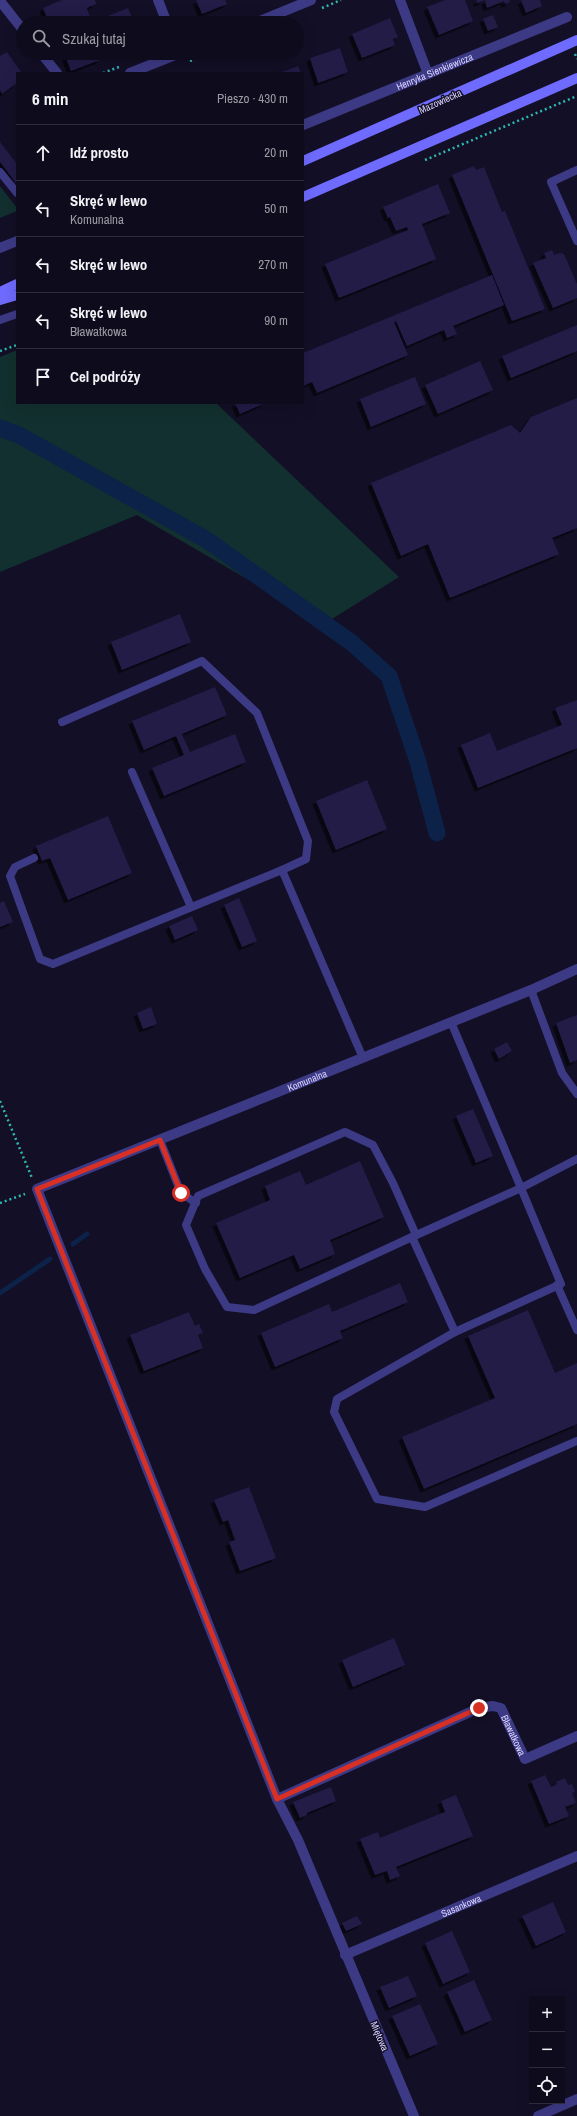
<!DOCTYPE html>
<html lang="pl">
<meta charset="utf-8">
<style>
body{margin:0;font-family:"Archivo Narrow",sans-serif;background:#1c1929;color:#f1f3f6}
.controls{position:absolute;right:12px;bottom:12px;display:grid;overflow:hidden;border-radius:0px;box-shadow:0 4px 16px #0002}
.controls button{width:36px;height:36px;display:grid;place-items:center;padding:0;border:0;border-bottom:1px solid #2e2b3b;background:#0e0b1c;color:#f1f3f6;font:20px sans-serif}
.stop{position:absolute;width:12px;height:12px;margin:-9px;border:3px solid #d93025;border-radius:50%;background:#fff}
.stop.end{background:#d93025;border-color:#fff;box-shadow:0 1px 4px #0008}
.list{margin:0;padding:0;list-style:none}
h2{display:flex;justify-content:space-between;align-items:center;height:52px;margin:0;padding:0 16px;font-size:17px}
h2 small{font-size:13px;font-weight:400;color:#9b9ba3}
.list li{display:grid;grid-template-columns:26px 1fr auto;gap:12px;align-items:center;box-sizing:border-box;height:56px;padding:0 16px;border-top:1px solid #2e2b3b}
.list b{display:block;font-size:15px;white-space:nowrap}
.list p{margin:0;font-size:13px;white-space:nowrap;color:#9b9ba3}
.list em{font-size:13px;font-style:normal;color:#9b9ba3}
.icon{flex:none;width:22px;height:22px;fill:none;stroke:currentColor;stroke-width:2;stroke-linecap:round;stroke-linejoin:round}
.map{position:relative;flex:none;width:577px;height:2116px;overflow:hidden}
.search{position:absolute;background:#0e0b1c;box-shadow:0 4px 16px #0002;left:16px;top:16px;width:288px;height:44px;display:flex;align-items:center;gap:10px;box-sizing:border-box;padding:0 14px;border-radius:22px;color:#9b9ba3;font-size:15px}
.panel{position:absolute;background:#0e0b1c;box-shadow:0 4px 16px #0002;left:16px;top:72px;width:288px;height:332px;border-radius:0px}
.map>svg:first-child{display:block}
.green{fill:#12302f}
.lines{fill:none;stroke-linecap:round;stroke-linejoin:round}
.stream{stroke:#0c2248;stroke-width:5}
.canal{stroke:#0c2248;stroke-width:17}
.building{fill:#241b47;filter:url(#shadow)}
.path{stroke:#2fb8b0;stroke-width:2.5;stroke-dasharray:2 3;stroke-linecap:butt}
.service{stroke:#3d3a85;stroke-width:8}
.minor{stroke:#3d3a85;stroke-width:10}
.secondary{stroke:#6f6bff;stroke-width:10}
.route{stroke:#d93025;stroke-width:5}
.labels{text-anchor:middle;stroke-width:3;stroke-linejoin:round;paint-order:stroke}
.street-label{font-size:10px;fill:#d9d4ff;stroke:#130f26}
</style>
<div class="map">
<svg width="577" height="2116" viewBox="0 0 577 2116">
<defs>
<filter id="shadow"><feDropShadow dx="-3.5" dy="3.5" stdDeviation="0" flood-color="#0009"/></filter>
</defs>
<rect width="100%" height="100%" fill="#130f26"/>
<g class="green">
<polygon points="0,186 17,208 17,211 0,218"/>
<polygon points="17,350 17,403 216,403 399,577 324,624 137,515 0,572 0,357"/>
</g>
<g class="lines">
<g class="stream">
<polyline points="73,1244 87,1234"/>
<polyline points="0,1293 50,1259"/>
</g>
<polyline class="canal" points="0,428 19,435 207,540 352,643 389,676 418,762 437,833"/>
</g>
<g class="building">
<polygon points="62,0 95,0 96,4 87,8 91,20 83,23 49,23 43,8"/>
<polygon points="196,0 225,0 227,4 202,14"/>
<polygon points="445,0 465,0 473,21 439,35 427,7"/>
<polygon points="476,0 509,0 510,2 505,4 504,1 487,8 485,0 478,3"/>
<polygon points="521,0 540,0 542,6 526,13"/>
<polygon points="128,8 134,23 90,23"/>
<polygon points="493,15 498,27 488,31 483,19"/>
<polygon points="390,18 398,37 393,39 395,45 362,58 352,34"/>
<polygon points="340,48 348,72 318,83 310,58"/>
<polygon points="7,52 22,73 17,73 17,83 2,94 0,90 0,56"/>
<polygon points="64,53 98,53 100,60 71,71"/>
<polygon points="298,66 301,73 279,73"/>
<polygon points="0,142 17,164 16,183 0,162"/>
<polygon points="474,166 476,170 484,167 502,212 505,211 545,309 512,321 452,175"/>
<polygon points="438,184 450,213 422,224 436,259 339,298 325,264 408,230 407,227 396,231 390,217 388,218 383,207"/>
<polygon points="552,250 554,255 560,253 564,254 577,284 577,298 553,308 533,263 546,258 544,253"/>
<polygon points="492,275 504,305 453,326 457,334 447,338 444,330 407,346 396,321 394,322 408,355 317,393 312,382 303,386 303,353"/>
<polygon points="577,325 577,351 511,378 502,356"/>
<polygon points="480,361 493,390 438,414 425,385"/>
<polygon points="415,377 426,404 371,427 360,399"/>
<polygon points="577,398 577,528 552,538 559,554 450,598 428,544 401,556 371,483 511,425 520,433 531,417"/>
<polygon points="235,403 265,403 240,414"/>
<polygon points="180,614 191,642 122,670 111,642"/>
<polygon points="215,687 227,715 182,734 190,752 235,734 246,762 164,796 152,768 184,755 176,736 144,750 132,721"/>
<polygon points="577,700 577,748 478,788 461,745 490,733 497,751 562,725 555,708"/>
<polygon points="367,780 387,829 336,850 316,801"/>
<polygon points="108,816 132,873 68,900 50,858 42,861 36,846"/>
<polygon points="239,898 257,941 242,947 224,905"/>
<polygon points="4,901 13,922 0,927 0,903"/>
<polygon points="192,916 198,930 175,940 169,926"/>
<polygon points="151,1007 157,1024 143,1029 137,1013"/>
<polygon points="577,1015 577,1060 570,1063 556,1023"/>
<polygon points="507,1042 512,1051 499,1059 494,1049"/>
<polygon points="473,1109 493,1156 476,1163 456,1116"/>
<polygon points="360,1161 384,1217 330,1240 335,1254 300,1269 294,1255 240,1278 216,1223 270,1200 265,1186 300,1171 306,1185"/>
<polygon points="400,1283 408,1302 340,1331 343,1338 275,1367 261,1333 329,1304 332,1312"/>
<polygon points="528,1310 555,1373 577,1363 577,1424 424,1489 402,1437 495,1398 468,1336"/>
<polygon points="189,1312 195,1326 199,1324 203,1333 198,1335 203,1348 144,1371 130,1335"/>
<polygon points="249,1487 276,1558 240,1571 229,1542 235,1540 228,1520 223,1522 214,1500"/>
<polygon points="394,1638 405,1665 353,1687 342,1660"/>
<polygon points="545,1775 551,1787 557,1784 556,1782 565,1778 568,1785 572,1784 575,1792 572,1793 576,1803 565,1807 569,1816 549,1824 531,1781"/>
<polygon points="331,1787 336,1801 307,1813 307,1815 300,1818 293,1802"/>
<polygon points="456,1795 473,1836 396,1867 400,1876 390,1880 387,1871 375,1875 360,1839 378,1832 380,1838 445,1812 441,1801"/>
<polygon points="553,1902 566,1932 536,1946 522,1916"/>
<polygon points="357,1916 362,1924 346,1931 342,1923"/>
<polygon points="452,1931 470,1972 443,1984 425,1943"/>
<polygon points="408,1976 417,1996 389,2008 380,1987"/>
<polygon points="474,1980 492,2020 465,2032 447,1992"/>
<polygon points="420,2004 438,2044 410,2056 392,2016"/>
</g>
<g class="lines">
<g class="path">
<polyline points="322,8 341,0"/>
<polyline points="229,23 244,17"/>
<polyline points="18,42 23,48"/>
<polyline points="575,54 577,59"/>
<polyline points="190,61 210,53"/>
<polyline points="103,73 119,67"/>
<polyline points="425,160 577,96"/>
<polyline points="0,351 17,345"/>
<polyline points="0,1101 32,1178"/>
<polyline points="0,1203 25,1194"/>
</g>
<g class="service">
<polyline points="577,170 551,182 577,241"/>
<polyline points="0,172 17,193"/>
<polyline points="0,320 17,314"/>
<polyline points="62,722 202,661 257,713 308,841 306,859 282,870"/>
<polyline points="132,772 191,907"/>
<polyline points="34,858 15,867 10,876 40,959 53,964 282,870 363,1058"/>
<polyline points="531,990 562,1073 577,1094"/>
<polyline points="451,1022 521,1188 577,1159"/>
<polyline points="160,1140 181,1193 196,1203"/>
<polygon points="521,1188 561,1284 455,1332 412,1237"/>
<polyline points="412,1237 254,1310 227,1307 205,1269 186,1225 198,1196 345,1132 373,1145 393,1183 416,1235"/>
<polyline points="557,1285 577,1330"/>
<polyline points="455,1332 337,1399 334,1412 377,1499 425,1507 577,1441"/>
</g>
<g class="minor">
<polyline points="158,0 167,23"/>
<polyline points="400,0 428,74"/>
<polyline points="0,1 23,30"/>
<polyline points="255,23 311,0"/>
<polyline points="41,53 57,73"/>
<polyline points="130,73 180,53"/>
<path id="s1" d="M 303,125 L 567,17"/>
<polyline points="0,248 17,241"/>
<path id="s2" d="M 277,1799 L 479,1708 L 493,1706 L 501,1708 L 525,1759 L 577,1736"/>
<path id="s3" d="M 345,1955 L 577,1856"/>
<path id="s4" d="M 414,2116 L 298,1840 L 277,1799 L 37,1189 L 531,990 L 577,969"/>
<polyline points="538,2116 577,2099"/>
</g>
<g class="secondary">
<polyline points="303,161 577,40"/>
<polyline points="303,197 577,78"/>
<polyline points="0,292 17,284"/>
<polyline points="0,300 17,295"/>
</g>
</g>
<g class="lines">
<polyline class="route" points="181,1193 160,1140 37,1189 277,1799 479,1708"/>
</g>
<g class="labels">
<g class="street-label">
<text dy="4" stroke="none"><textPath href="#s1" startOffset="142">Henryka Sienkiewicza</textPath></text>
<text transform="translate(440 101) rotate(-24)" y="4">Mazowiecka</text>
<text dy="4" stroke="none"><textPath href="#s4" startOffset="1292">Komunalna</textPath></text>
<text dy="4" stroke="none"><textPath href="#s2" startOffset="274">Bławatkowa</textPath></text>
<text dy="4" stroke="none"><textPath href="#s3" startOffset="126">Sasankowa</textPath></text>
<text transform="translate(380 2036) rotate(67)" y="4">Miętowa</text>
</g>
</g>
</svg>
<div class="controls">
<button>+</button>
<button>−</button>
<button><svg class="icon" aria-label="locate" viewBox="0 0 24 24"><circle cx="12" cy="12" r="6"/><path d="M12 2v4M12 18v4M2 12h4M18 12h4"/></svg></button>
</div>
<div class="stop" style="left:181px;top:1193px"></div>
<div class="stop end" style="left:479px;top:1708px"></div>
<div class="search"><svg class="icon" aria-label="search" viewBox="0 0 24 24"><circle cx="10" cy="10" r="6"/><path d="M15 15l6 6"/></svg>Szukaj tutaj</div>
<section class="panel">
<h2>6 min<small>Pieszo · 430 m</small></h2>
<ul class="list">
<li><svg class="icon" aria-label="ahead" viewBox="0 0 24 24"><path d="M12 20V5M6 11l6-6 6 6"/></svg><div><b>Idź prosto</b></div><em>20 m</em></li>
<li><svg class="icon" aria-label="left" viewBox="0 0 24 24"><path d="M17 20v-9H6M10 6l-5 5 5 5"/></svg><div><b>Skręć w lewo</b><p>Komunalna</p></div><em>50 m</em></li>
<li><svg class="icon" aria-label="left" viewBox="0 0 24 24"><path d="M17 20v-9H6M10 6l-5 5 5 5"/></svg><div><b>Skręć w lewo</b></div><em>270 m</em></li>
<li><svg class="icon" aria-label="left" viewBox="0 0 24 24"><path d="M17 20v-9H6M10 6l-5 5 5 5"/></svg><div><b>Skręć w lewo</b><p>Bławatkowa</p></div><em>90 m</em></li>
<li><svg class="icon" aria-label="arrive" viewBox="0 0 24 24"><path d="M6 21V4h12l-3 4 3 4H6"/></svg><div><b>Cel podróży</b></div></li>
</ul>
</section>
</div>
